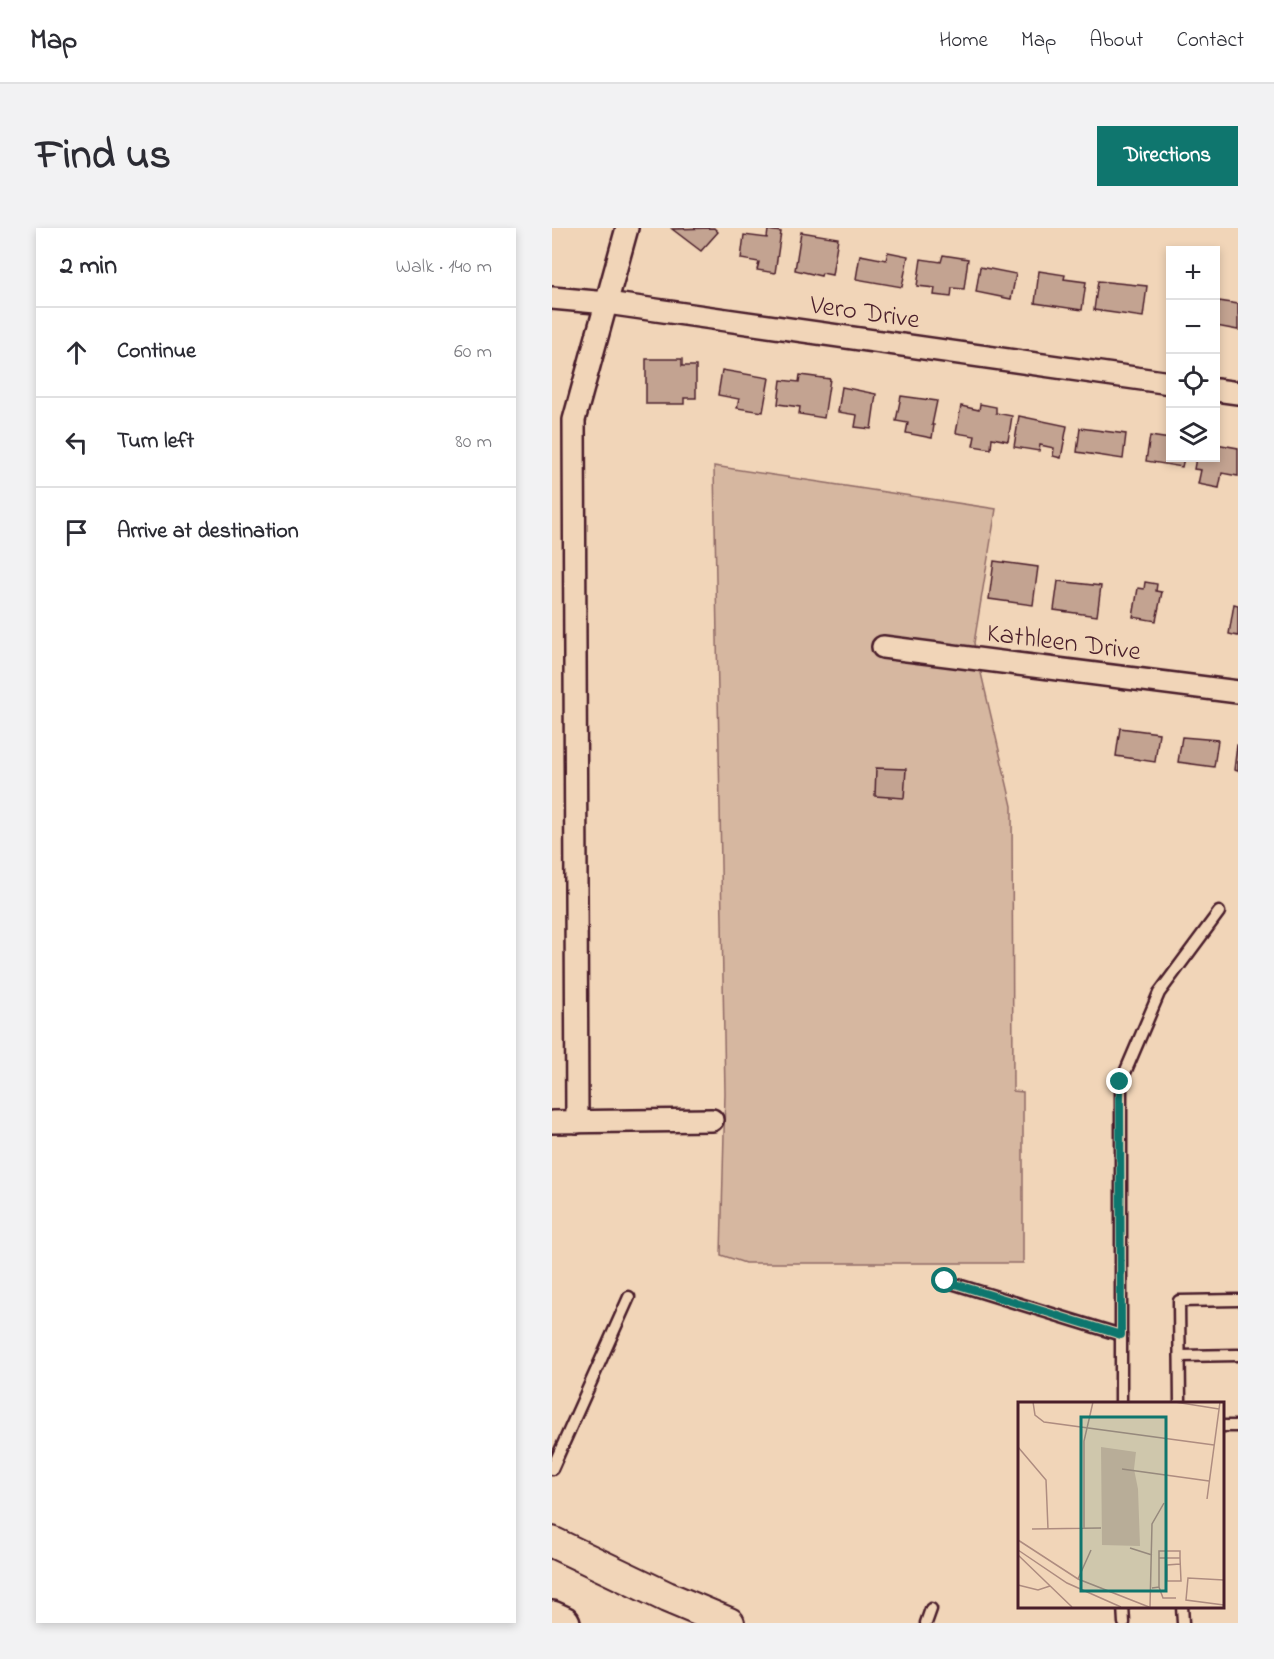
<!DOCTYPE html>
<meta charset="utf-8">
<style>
body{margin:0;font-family:"Indie Flower",sans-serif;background:#f2f2f3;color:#2b2b33}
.controls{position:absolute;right:18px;top:18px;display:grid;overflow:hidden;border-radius:0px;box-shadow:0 3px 9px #0003}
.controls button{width:54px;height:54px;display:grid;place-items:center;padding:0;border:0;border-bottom:2px solid #e1e1e2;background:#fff;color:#2b2b33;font:30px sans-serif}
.stop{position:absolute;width:18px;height:18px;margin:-14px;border:4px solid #0f766e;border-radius:50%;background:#fff}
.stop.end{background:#0f766e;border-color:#fff;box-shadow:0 2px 6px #0008}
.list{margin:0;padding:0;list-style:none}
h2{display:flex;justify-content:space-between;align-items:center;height:78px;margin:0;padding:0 24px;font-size:26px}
h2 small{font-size:20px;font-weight:400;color:#7c7c81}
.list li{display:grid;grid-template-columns:39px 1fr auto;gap:18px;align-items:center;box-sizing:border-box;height:90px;padding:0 24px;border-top:2px solid #e1e1e2}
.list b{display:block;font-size:22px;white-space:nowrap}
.list em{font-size:20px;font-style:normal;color:#7c7c81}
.icon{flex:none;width:33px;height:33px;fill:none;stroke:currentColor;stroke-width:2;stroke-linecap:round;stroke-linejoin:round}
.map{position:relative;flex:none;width:686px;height:1395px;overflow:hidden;border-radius:0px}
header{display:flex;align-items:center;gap:36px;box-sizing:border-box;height:84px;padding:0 30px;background:#fff;border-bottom:2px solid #e1e1e2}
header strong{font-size:28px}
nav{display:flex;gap:33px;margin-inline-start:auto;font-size:21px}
.intro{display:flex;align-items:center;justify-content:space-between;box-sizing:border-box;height:144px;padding:0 36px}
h1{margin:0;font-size:42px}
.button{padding:15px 27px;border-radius:0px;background:#0f766e;color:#fff;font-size:21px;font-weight:700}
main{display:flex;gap:36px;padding:0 36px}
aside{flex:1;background:#fff;border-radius:0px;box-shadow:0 3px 9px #0003}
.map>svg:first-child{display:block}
.green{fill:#d6b7a0;stroke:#906b66;stroke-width:1.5}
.building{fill:#c3a391;stroke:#4a1f2b;stroke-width:1.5}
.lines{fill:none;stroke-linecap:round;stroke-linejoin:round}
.lane-casing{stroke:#4a1f2b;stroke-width:15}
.street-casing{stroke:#4a1f2b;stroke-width:26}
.secondary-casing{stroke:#4a1f2b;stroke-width:34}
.highway-casing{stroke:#4a1f2b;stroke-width:38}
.lane{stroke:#f1d5b8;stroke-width:10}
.street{stroke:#f1d5b8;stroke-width:21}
.secondary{stroke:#f1d5b8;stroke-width:30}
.highway{stroke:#f1d5b8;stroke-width:33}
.route{stroke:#0f766e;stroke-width:8}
.labels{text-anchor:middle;stroke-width:4.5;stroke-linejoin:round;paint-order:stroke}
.street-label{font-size:27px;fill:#4a1f2b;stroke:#f1d5b8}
.inset-road{fill:none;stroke:#ae8c80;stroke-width:1.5}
.view{fill:#0f766e;fill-opacity:0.15;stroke:#0f766e;stroke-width:3}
.inset-edge{fill:none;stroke:#4a1f2b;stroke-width:3}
</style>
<header>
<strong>Map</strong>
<nav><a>Home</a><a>Map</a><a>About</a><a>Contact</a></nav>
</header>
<div class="intro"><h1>Find us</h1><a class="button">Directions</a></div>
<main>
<aside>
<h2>2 min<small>Walk · 140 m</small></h2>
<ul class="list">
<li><svg class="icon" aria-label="ahead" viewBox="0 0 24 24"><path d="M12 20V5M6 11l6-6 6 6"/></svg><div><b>Continue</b></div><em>60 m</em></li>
<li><svg class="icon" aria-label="left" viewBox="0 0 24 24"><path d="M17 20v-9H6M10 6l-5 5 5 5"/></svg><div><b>Turn left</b></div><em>80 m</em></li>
<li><svg class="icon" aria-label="arrive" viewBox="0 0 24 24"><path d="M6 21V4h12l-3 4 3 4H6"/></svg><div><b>Arrive at destination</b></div></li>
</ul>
</aside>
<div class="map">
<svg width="686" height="1395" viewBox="0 0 686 1395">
<rect width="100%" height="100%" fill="#f1d5b8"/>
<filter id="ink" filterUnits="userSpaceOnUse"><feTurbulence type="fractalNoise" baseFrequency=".0167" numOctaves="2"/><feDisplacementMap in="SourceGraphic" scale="12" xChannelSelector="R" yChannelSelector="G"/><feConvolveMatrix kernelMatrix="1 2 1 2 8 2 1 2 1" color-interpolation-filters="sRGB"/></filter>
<g filter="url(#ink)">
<polygon class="green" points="162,238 444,281 422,415 460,578 461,863 471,864 471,1035 193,1035 169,1027 173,865"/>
<g class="building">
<polygon points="162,0 166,4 149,23 120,1"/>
<polygon points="216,2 229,4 223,45 205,42 207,34 189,31 192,7 215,10"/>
<polygon points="249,4 286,10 280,47 270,45 269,48 243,42"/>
<polygon points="336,24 356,28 350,59 304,51 308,27 334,32"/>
<polygon points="391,27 416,31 412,61 400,60 399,69 382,67 383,60 365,58 369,31 389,34"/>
<polygon points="428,39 464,46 459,71 424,64"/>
<polygon points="487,43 513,47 512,51 534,54 530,82 483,75"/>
<polygon points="546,53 595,58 591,89 542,82"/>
<polygon points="667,73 686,76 686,102 664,98"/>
<polygon points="94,131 130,131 130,138 144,138 144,170 132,170 132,176 94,176"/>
<polygon points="170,142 217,150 211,184 185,180 187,171 166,167"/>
<polygon points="248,147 278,151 272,190 247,186 248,179 226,176 229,152 247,154"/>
<polygon points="290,159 324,166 319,201 303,199 305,187 286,184"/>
<polygon points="349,168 385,173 380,197 382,197 380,210 354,205 356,195 344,193"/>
<polygon points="428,176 444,179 444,185 460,188 456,213 440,210 439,221 421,218 423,208 404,205 409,178 427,182"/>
<polygon points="467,188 515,198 509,230 501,228 502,220 488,217 487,223 462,219"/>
<polygon points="528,200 574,206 571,231 525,224"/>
<polygon points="598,208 618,211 618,230 632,230 630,239 594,233"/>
<polygon points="664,216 686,220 686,248 670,245 667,260 646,256 649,242 642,241 644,230 664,230"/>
<polygon points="442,333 486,339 481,377 437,371"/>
<polygon points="506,353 549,358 545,388 502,382"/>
<polygon points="593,354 605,356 604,363 610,364 604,393 581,389 586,360 592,361"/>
<polygon points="682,376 686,377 686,408 677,406"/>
<polygon points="568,500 607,505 603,534 564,528"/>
<polygon points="630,509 666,512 662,539 626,534"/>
<polygon points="685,517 686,517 686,543 682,542"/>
<polygon points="324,540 354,541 352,570 323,568"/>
</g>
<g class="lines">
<defs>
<g id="lane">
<polyline points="393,1053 569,1107"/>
<polyline points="628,1128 686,1127"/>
<polyline points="569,1176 569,854 607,765 667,684"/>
<polyline points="628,1176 627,1073 686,1072"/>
<polyline points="670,1198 686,1198"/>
<polyline points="0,1241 77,1069"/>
<polyline points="571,1378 572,1395"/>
<polyline points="630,1378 631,1395"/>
<polyline points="374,1395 379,1381"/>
</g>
<g id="street">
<polyline points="0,70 55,75 618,155"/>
<polyline points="664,162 686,165"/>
<polyline points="331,419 686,464"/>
<polyline points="0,894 160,892"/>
<polyline points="25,894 22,192 75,0"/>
</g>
<polyline id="secondary" points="0,1314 115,1369 177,1395"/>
<polyline id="highway" points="0,1390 11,1395"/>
</defs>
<use href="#lane" class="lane-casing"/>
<use href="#street" class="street-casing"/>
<use href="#secondary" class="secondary-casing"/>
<use href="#highway" class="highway-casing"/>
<use href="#lane" class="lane"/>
<use href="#street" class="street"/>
<use href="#secondary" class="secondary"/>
<use href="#highway" class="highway"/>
</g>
</g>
<g class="lines" filter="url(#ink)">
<polyline class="route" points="393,1053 569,1107 568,854"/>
</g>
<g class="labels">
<g class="street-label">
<text transform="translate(313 83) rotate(8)" y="9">Vero Drive</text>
<text transform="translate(512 413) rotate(7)" y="9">Kathleen Drive</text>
</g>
</g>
<g transform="translate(466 1174)">
<rect width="206" height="206" fill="#f1d5b8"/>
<path d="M 83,45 L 118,50 L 116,67 L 120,87 L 122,144 L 84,143 Z" fill="#d6b7a0"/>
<path class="inset-road" d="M 15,0 L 17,13 L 26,20 L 196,43M 157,0 L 201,7M 0,45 L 28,78 L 30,127M 104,67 L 191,79M 189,97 L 202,0M 14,127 L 83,126M 66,127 L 66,39 L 75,0M 0,138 L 60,177 L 131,205M 112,146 L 134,153M 0,148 L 49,181 L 103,205M 0,153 L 54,205M 141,156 L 162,156M 60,177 L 73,148M 206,178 L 170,176 L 168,198 L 206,203M 0,183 L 20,188 L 32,184M 141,185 L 141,149 L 162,149 L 162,156 L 163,179 L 149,179 L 149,163 L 162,162M 134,186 L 141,185 L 145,196 L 158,196M 132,205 L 134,122 L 146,101"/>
<path class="view" d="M 63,15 L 148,15 L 148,189 L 63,189 Z"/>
<rect width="206" height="206" class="inset-edge"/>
</g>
</svg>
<div class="controls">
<button>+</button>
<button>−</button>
<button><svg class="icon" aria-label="locate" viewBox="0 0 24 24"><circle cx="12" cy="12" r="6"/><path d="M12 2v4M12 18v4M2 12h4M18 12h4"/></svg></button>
<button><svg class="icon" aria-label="layers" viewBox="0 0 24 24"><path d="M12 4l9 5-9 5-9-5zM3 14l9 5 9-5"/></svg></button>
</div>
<div class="stop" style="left:393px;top:1053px"></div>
<div class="stop end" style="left:568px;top:854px"></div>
</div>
</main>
